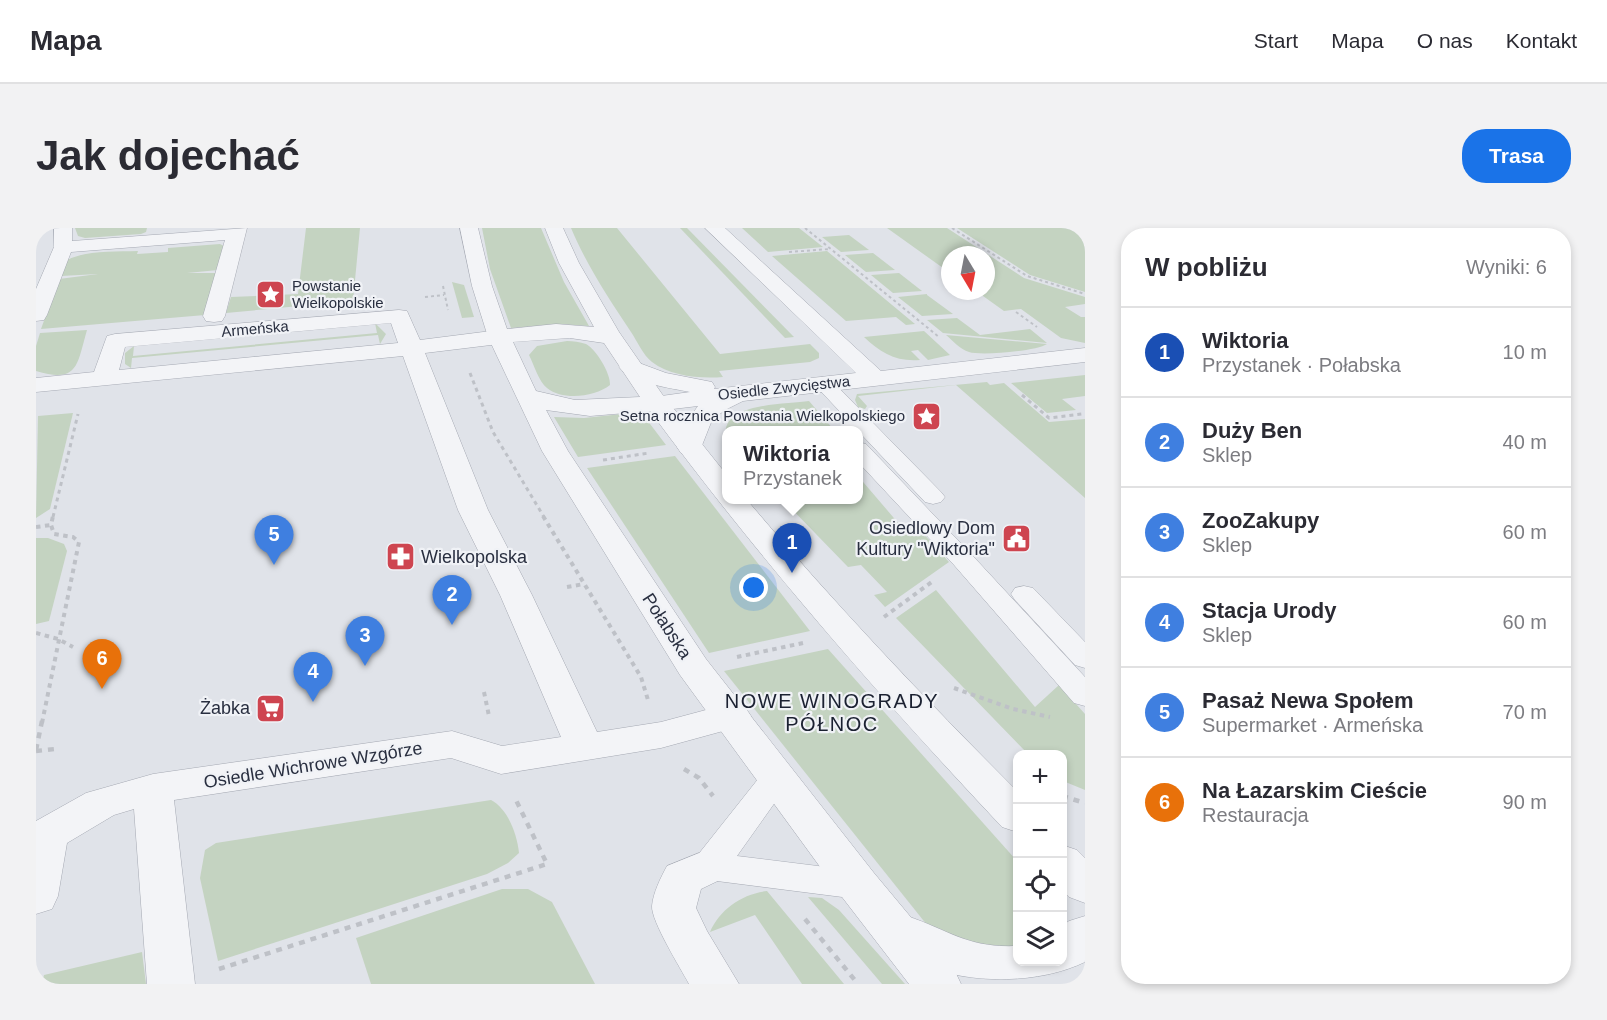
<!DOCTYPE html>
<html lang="pl">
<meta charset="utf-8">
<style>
body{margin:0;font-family:Helvetica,sans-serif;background:#f2f2f3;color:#2b2b33}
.controls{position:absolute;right:18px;bottom:18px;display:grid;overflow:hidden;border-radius:12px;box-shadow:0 3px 9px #0003}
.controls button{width:54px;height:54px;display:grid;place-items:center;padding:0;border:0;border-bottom:2px solid #e1e1e2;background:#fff;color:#2b2b33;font:30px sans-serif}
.compass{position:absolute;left:905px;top:18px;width:54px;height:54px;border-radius:50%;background:#fff;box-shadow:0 3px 9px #0003;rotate:170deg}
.you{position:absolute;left:718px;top:360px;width:21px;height:21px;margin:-15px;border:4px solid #fff;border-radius:50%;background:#1a73e8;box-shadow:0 0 0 9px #1a73e833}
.badge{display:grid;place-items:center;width:39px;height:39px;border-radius:50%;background:#1a73e8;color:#fff;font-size:20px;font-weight:700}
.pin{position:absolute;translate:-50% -50px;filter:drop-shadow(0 2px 3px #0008)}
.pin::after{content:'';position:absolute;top:32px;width:21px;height:18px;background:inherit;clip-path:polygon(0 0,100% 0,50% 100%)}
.popup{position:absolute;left:686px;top:198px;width:141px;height:78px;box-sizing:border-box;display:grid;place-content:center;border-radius:12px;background:#fff;filter:drop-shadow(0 2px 4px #0005);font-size:20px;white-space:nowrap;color:#7c7c81}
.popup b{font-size:22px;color:#2b2b33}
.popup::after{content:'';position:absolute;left:50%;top:100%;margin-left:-12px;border:12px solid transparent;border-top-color:#fff}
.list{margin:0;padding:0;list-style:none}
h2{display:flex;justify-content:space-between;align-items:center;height:78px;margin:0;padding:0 24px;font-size:26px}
h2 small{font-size:20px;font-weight:400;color:#7c7c81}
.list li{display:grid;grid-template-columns:39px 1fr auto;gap:18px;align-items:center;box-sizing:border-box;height:90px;padding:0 24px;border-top:2px solid #e1e1e2}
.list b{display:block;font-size:22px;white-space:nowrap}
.list p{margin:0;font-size:20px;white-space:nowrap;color:#7c7c81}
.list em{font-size:20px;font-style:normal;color:#7c7c81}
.icon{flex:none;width:33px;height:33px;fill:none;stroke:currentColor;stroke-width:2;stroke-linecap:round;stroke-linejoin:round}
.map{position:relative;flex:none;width:1049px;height:756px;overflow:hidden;border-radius:24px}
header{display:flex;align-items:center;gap:36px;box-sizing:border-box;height:84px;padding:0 30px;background:#fff;border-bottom:2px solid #e1e1e2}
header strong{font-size:28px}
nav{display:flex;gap:33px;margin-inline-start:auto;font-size:21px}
.intro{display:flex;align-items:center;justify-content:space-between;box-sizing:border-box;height:144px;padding:0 36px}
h1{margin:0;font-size:42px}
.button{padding:15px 27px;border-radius:24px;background:#1a73e8;color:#fff;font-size:21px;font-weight:700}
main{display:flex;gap:36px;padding:0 36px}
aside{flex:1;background:#fff;border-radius:24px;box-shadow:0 3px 9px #0003}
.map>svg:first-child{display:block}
.green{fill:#c4d3c1}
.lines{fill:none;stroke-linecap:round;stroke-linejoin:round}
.service-casing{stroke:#a5a9b3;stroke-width:1}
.pedestrian-casing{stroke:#a5a9b3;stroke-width:1}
.minor-casing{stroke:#a5a9b3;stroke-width:1}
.tertiary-casing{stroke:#a5a9b3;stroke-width:1}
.path-far3{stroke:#bec1c7;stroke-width:2;stroke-dasharray:3 3;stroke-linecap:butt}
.path-far2{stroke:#bec1c7;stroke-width:3;stroke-dasharray:4 4;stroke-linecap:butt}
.path-far1{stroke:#bec1c7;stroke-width:4;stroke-dasharray:4.5 4.5;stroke-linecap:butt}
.path{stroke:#bec1c7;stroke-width:4.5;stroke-dasharray:6 6;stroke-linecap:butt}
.service{fill:#f3f4f7;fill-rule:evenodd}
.pedestrian{fill:#f3f4f7;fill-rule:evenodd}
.minor{fill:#f3f4f7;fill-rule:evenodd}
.tertiary{fill:#f3f4f7;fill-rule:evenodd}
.labels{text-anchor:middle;stroke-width:4.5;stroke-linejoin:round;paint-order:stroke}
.far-poi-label{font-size:15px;fill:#292f40;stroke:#f0f2f6;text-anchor:start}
.far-street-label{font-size:15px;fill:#292f40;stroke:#f0f2f6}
.poi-label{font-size:18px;fill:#292f40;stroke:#f0f2f6;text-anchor:end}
.street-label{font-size:18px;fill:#292f40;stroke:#f0f2f6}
.neighbourhood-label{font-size:20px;letter-spacing:1.5px;fill:#1b2131;stroke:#f0f2f6}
</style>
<header>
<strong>Mapa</strong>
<nav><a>Start</a><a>Mapa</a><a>O nas</a><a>Kontakt</a></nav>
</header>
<div class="intro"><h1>Jak dojechać</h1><a class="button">Trasa</a></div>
<main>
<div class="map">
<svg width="1049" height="756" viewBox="0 0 1049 756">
<rect width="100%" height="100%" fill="#e0e3e9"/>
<g class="green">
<polygon points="39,0 111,0 110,4 105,6 49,10 42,8"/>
<polygon points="270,0 324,0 317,73 190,85 195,69 262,66"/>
<polygon points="446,0 505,0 528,54 553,98 524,96 475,100 454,41"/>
<path d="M 535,0 L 581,0 L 684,126 L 774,116 L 783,125 L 783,130 L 774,134 L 683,143 L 687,149 C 664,151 634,148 616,134 C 607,127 601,113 595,104 C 573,71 550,36 535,0 Z"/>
<polygon points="644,0 651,0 758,109 749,110"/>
<polygon points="706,0 763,0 787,19 732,24"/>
<polygon points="851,0 911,0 988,50 1049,69 1049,76 1029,79 1045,89 1049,89 1049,115 1025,110 985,81 968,83 940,63 950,63 950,27 914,27 914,45"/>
<polygon points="921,0 1049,0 1049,64 994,47"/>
<polygon points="813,7 833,22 805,24 786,9"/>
<path d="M 184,16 L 188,18 L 182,42 L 151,45 L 181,45 L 169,87 L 5,101 L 23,51 L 62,46 L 25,48 L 31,32 C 51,22 79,24 102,23 L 101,26 L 132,24 L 132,20 Z"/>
<polygon points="791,23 879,96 870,97 860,89 810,93 736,28"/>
<polygon points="837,25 859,42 830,44 809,27"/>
<polygon points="863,45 886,63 857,65 835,47"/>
<polygon points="416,54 428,57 438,89 426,90"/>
<polygon points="891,66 891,67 917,86 886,88 862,69"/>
<polygon points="921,90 944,107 994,101 1011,115 907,105 891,92"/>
<polygon points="339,95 350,106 344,116 342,107 96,130 95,140 89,136 89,125 98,118 97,128 341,105"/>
<path d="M 51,102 C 41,136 43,156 0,143 L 0,118 L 4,105 Z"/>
<path d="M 888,103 L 914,127 L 892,132 L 882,122 L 875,123 L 884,132 C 860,134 845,125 828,109 Z"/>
<path d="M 910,107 L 1011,116 C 1001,123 945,128 933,124 C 924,121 917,113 910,107 Z"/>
<path d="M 531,113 C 537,113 544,114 550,116 C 560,121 575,146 574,157 C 559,169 527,173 511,160 C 503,154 498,137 493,127 L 501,118 Z"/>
<polygon points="1049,147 1049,168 1026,171 1040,182 1011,185 975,155"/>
<polygon points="951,154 954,157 968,155 1013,194 1049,191 1049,270 920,157 822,168 831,178 829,181 822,179 819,172 821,166"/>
<path d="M 773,173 L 798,202 L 690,202 L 690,207 C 685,175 751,176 773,173 Z"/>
<polygon points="605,184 630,217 542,229 518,189 548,190"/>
<polygon points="37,185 14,281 0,290 2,188"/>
<polygon points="639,228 774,403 673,425 551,240"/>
<polygon points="822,248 863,296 885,303 913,334 849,379 838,367 851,364 825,337 812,339 747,272 822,272"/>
<polygon points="0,310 12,310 28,316 31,323 13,393 0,396"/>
<polygon points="900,362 999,479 1023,457 1049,486 1049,562 1027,553 1026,526 992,526 860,390"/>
<polygon points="792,421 981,633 981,730 943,731 895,702 688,443"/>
<path d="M 455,572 C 472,581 481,606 483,625 L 472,635 L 451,646 L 182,733 L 164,650 L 169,622 L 180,615 Z"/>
<polygon points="466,661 492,661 516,674 559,756 335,756 320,710"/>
<path d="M 731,663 L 808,756 L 766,756 L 719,687 L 674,704 C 684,681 706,666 731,663 Z"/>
<polygon points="772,669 786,670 803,682 869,756 846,756"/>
<polygon points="106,724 110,756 6,756 8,747"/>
</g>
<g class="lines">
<defs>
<g id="service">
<polygon points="787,149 794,151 905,264 909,269 905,274 897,276 889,274 824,205 822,207 822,202 806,202 808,188 777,155 780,151"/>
<polygon points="822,214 830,216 936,327 1049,449 1049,478 1038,475 918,337 822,234"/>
<polygon points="988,358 997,360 1049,414 1049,440 1039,437 979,372 975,366 979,360"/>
<polygon points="741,537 752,541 757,549 701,628 822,643 835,647 840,657 835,667 822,671 673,652 661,648 655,638 661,628 730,541"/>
</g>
<polygon id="pedestrian" points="18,0 36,0 36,13 211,0 189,88 186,93 178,94 170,93 167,88 189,12 35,24 11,87 8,92 0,93 0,61 18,19"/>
<g id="minor">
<path d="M 669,0 L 689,0 L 845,143 L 1049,120 L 1049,134 L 707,173 L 689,182 L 676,192 L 663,225 L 654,227 L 645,225 L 641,219 L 646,200 L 662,178 L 620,183 L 611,180 L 607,175 L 611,170 L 654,164 C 635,160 594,155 583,139 L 587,134 L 595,132 L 630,145 L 676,154 L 679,159 L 678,161 L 820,145 Z"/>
<path d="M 363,82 L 371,83 L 384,112 L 463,102 L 471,104 L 474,109 L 471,114 L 463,116 L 389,125 L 452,282 L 496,367 L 561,504 L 625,494 L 696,475 L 709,479 L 715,488 L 709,497 L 625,520 L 465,546 L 415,530 L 138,572 L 159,756 L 111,756 L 98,581 L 78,587 L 31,615 L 22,668 L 16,681 L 0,686 L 0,593 L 50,565 L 117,546 L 416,503 L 466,518 L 525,509 L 464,367 L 422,282 L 367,128 L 0,164 L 0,150 L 58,144 L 71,108 L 79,106 ZM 355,95 L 362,115 L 83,142 L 89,119 Z"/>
<path d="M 673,621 L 688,626 L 695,638 L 688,650 L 665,661 L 660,680 L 671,703 L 703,756 L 653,756 C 645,741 615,693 616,678 C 617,665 625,649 631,638 Z"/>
<path d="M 871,688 C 915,703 931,720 981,718 L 981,734 L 1026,734 L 1026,698 L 1033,693 L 1049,688 L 1049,734 C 1003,756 939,756 890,739 C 871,731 857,726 848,707 L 855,693 Z"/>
</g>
<g id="tertiary">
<path d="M 424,0 L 442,0 L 456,58 L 471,101 L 520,96 L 558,99 L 523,35 L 509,0 L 527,0 L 543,35 L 583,104 L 626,166 L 690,246 L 690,272 L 711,272 C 796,373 888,470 981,563 L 981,604 L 966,599 C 841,466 721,328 614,183 L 554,188 L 510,182 L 532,223 L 670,431 L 838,645 L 918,741 L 925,756 L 873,756 L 806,669 L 644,447 L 506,223 L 452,109 L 436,58 ZM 534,110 L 568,115 L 604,169 L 539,172 L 500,163 L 477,114 Z"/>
<polygon points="1026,617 1041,622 1049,630 1049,675 1033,669 1026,662"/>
</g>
</defs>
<use href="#service" class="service-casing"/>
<use href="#pedestrian" class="pedestrian-casing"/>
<use href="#minor" class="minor-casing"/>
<use href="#tertiary" class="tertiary-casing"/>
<g class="path-far3">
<polyline points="769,0 903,109"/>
<polyline points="916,0 991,48 1049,66"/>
<polyline points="753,24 794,21"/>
<polyline points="407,58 412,82"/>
<polyline points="389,69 408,67"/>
<polyline points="980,84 1001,99"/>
</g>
<g class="path-far2">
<polyline points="434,145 457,204 508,289"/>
<polyline points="986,167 1013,190 1046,186"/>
<polyline points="567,232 613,225"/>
<polyline points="17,289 42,186"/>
</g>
<g class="path-far1">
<polyline points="507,288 605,449 612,472"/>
<polyline points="0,299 15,297"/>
<polyline points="531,359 548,356"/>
<polyline points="848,389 897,353"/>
<polyline points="0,405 22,411 37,419"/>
<polyline points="701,429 767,415"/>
<polyline points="918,460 977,481 1014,489"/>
<polyline points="448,464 453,488"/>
<polyline points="6,495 43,314 37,309 18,306 15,297 17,288"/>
</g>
<g class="path">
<polyline points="0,522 6,493"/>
<polyline points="0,523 19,521"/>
<polyline points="648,541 663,550 677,568"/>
<polyline points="1026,568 1049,575"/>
<polyline points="769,691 822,756"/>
<polyline points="183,741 511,636 479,570"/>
</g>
<use href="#service" class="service"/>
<use href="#pedestrian" class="pedestrian"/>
<use href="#minor" class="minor"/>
<use href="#tertiary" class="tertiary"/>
</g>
<defs>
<symbol id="sight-square" viewBox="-11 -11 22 22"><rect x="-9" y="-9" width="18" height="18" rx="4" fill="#ce4550" stroke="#f0f2f6"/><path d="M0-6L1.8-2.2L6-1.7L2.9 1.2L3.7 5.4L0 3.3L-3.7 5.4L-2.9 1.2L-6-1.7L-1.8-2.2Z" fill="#fff"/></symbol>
<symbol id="civic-square" viewBox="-11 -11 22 22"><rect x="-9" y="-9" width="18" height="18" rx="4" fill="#ce4550" stroke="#f0f2f6"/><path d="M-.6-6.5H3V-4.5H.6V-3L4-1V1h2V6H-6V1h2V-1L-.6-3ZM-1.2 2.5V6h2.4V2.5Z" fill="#fff"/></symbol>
<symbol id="pharmacy-square" viewBox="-11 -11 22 22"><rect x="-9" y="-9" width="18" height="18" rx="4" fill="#ce4550" stroke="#f0f2f6"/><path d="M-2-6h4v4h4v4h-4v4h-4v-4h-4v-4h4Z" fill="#fff"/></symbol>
<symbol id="supermarket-square" viewBox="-11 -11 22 22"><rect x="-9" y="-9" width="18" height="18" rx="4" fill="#ce4550" stroke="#f0f2f6"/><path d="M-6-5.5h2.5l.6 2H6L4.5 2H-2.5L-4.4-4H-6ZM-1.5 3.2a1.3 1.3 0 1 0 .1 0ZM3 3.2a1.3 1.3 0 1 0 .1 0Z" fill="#fff"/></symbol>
</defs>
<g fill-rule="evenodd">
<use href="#sight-square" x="218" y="50" width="33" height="33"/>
<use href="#sight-square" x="874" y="172" width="33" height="33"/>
<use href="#civic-square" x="964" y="294" width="33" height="33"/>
<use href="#pharmacy-square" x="348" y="312" width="33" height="33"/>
<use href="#supermarket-square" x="218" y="464" width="33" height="33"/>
</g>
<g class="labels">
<g class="far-poi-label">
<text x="256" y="63">Powstanie<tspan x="256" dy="17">Wielkopolskie</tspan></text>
<text x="869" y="193" text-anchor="end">Setna rocznica Powstania Wielkopolskiego</text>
</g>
<g class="far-street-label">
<text transform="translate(219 101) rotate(-5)" y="5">Armeńska</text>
<text transform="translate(748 160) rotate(-6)" y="5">Osiedle Zwycięstwa</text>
</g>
<g class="poi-label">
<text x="959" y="306">Osiedlowy Dom<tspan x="959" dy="21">Kultury "Wiktoria"</tspan></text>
<text x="385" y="335" text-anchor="start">Wielkopolska</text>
<text x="214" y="486">Żabka</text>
</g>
<g class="street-label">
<text transform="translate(631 398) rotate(57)" y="6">Połabska</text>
<text transform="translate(277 537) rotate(-9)" y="6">Osiedle Wichrowe Wzgórze</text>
</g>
<g class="neighbourhood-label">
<text x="796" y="480">NOWE WINOGRADY<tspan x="796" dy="23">PÓŁNOC</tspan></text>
</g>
</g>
</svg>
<div class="controls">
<button>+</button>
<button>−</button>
<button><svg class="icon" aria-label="locate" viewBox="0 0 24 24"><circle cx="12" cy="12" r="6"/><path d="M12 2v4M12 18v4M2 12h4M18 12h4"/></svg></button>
<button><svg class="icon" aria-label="layers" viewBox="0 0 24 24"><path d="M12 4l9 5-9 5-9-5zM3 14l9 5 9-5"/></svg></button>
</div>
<svg class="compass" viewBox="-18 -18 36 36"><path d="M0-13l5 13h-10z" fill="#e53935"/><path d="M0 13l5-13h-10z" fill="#7c7c81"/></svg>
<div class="you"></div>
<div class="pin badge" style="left:756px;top:345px;background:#1a4fb4">1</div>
<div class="popup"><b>Wiktoria</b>Przystanek</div>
<div class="pin badge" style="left:416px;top:397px;background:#3f7fe0">2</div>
<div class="pin badge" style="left:329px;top:438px;background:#3f7fe0">3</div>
<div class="pin badge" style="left:277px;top:474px;background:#3f7fe0">4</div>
<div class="pin badge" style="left:238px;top:337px;background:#3f7fe0">5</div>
<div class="pin badge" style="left:66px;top:461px;background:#e8710a">6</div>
</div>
<aside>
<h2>W pobliżu<small>Wyniki: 6</small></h2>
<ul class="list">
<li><span class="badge" style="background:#1a4fb4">1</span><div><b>Wiktoria</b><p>Przystanek · Połabska</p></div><em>10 m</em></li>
<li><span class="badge" style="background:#3f7fe0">2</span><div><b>Duży Ben</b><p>Sklep</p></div><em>40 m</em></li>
<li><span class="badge" style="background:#3f7fe0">3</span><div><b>ZooZakupy</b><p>Sklep</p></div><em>60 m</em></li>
<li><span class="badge" style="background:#3f7fe0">4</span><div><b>Stacja Urody</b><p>Sklep</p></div><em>60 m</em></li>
<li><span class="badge" style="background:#3f7fe0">5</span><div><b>Pasaż Newa Społem</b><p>Supermarket · Armeńska</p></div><em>70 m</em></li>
<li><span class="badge" style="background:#e8710a">6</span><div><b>Na Łazarskim Cieście</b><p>Restauracja</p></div><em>90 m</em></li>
</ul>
</aside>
</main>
